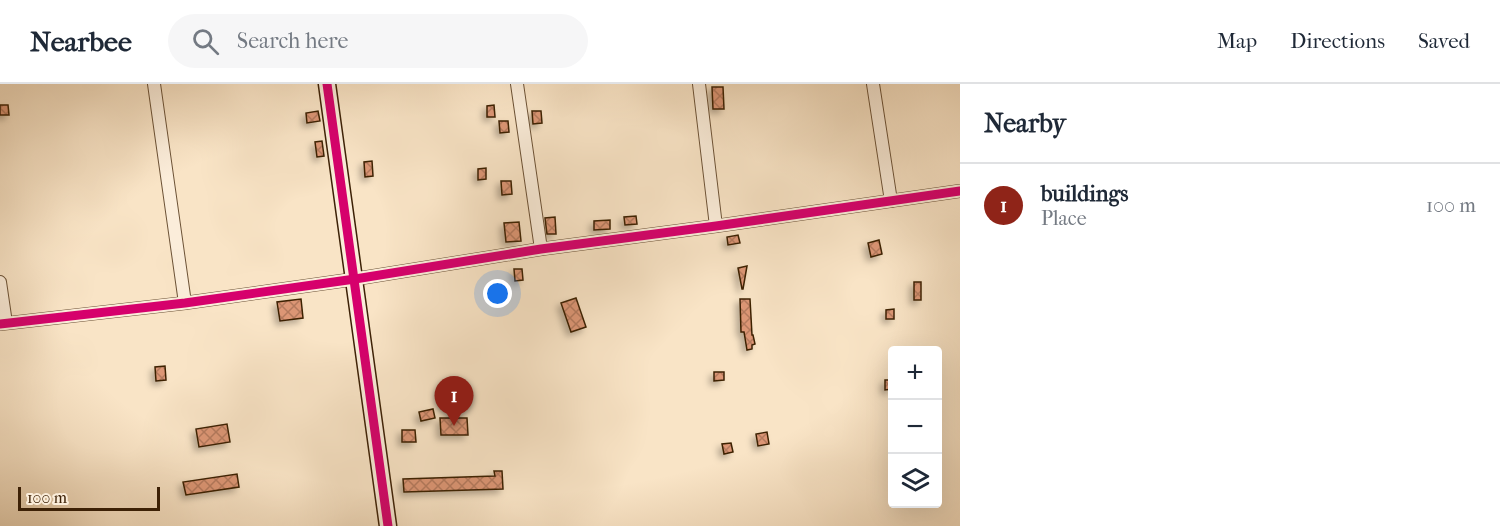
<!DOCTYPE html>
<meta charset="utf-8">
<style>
body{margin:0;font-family:"IM FELL French Canon",serif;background:#f6f6f7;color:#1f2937}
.controls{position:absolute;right:18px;bottom:18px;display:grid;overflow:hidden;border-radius:6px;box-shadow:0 6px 24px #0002}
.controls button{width:54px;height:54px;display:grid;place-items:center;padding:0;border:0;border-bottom:2px solid #e0e1e3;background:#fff;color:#1f2937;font:30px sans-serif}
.scale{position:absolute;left:18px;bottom:15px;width:142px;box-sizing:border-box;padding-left:6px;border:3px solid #3d2106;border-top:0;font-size:16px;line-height:21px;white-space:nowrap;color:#3d2106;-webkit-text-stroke:4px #fbedda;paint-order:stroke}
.you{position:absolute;left:498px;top:210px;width:21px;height:21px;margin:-15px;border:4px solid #fff;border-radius:50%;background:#1a73e8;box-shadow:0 0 0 9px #1a73e833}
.badge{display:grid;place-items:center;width:39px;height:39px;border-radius:50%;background:#8f2418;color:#fff;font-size:20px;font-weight:700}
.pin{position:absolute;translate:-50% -50px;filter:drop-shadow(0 2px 3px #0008)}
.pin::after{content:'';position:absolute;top:32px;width:21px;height:18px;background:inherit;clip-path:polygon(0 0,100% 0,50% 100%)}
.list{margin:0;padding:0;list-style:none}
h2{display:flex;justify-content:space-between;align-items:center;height:78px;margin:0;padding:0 24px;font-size:26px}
h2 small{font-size:20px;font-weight:400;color:#747a83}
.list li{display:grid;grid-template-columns:39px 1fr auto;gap:18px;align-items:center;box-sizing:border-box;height:84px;padding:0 24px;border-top:2px solid #e0e1e3}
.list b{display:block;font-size:22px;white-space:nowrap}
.list p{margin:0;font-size:20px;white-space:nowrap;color:#747a83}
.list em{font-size:20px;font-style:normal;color:#747a83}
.icon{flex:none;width:33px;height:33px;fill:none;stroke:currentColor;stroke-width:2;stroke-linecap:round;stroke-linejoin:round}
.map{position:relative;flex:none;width:960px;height:442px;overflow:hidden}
header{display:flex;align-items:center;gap:36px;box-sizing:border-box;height:84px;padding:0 30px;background:#fff;border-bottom:2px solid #e0e1e3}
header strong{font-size:28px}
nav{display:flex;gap:33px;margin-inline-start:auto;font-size:21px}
.search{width:420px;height:54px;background:#f6f6f7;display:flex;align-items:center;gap:15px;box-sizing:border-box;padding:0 21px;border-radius:33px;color:#747a83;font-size:22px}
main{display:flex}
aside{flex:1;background:#fff}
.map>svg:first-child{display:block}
.building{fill:url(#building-cross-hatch);stroke:#3d2106;stroke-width:1.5;filter:url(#shadow)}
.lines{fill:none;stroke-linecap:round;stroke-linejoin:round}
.street-casing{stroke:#6c5236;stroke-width:14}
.secondary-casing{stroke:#3d2106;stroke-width:19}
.street{stroke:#fbedda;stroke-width:12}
.secondary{stroke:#fbedda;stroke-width:16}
.cycleway-casing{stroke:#fbedda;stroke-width:13}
.cycleway{stroke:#d6006c;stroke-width:9}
</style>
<header>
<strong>Nearbee</strong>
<div class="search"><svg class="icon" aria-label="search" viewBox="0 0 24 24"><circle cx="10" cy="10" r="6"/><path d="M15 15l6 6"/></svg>Search here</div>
<nav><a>Map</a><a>Directions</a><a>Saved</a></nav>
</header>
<main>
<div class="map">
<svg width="960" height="442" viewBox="0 0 960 442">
<defs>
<pattern id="building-cross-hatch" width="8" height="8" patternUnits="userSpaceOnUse" patternTransform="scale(1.5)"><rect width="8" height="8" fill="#dc9674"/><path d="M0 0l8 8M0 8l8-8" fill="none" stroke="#b47a5d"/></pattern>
<filter id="shadow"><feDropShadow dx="-4" dy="4" stdDeviation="3" flood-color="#0004"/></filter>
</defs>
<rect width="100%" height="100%" fill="#f9e4c6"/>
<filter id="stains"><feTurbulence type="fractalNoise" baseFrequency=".00333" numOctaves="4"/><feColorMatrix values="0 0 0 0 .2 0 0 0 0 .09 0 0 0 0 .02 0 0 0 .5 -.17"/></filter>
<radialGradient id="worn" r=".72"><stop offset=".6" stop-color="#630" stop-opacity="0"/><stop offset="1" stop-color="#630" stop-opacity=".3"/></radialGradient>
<g class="building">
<polygon points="712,3 723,3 724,25 713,25"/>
<polygon points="0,21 8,21 9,31 0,31"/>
<polygon points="494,21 495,33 487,33 487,22"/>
<polygon points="318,27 320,37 307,39 306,29"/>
<polygon points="532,27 541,27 542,39 533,40"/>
<polygon points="499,37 508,37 509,48 500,49"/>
<polygon points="322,57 324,72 317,73 315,58"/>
<polygon points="372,77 373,92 365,93 364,78"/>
<polygon points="486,84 486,95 478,96 478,85"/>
<polygon points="501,97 511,97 512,110 502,111"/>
<polygon points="636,132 637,140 625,141 624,133"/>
<polygon points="555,133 556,150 547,150 545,134"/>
<polygon points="610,136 610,145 594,146 594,137"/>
<polygon points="519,138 521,157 506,158 504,139"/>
<polygon points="738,151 740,159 728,161 727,153"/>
<polygon points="879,156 882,170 871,173 868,159"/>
<polygon points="747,182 743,205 742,205 738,184"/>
<polygon points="514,185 522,185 523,196 515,197"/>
<rect x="914" y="198" width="7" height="18"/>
<polygon points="576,214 586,243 571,248 561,219"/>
<polygon points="301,215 303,234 280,237 277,218"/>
<polygon points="740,215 750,215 752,251 753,251 755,260 752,261 752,265 747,266 744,248 741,248"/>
<polygon points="894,225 894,235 886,235 886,226"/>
<polygon points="165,282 166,296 156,297 155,283"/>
<polygon points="714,288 724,288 724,296 714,297"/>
<polygon points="885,296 892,296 892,305 885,306"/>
<polygon points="433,325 435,334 421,337 419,328"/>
<polygon points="440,334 467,334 468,351 441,351"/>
<polygon points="227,340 230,358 199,363 196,345"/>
<polygon points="402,346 415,346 416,358 402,358"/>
<polygon points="767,348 769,360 758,362 756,350"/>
<polygon points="731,359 733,368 724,370 722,360"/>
<polygon points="494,387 502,387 503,405 404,408 403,395 495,392"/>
<polygon points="237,390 239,403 186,411 183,398"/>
</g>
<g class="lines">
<defs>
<g id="street">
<polyline points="154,0 185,219"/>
<polyline points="517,0 541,165"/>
<polyline points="699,0 716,142"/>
<polyline points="873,0 891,117"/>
<polyline points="0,198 6,239"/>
<polyline points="0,240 185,219 355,195 541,165 716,142 960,107"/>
</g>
<polyline id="secondary" points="327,0 388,442"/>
</defs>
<use href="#street" class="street-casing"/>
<use href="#secondary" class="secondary-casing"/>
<use href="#street" class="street"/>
<use href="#secondary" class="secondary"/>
<defs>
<g id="cycleway">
<polyline points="327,0 388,442"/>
<polyline points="0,240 185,219 355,195 541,165 716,142 960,107"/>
</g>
</defs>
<use href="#cycleway" class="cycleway-casing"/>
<use href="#cycleway" class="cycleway"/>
</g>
<rect width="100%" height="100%" filter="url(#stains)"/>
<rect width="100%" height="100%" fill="url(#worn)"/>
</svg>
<div class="controls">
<button>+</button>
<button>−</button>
<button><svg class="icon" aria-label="layers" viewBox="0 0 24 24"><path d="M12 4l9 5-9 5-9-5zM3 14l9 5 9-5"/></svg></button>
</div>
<div class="scale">100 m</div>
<div class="you"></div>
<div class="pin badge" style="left:454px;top:342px">1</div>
</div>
<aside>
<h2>Nearby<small></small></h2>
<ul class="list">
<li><span class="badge">1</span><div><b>buildings</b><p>Place</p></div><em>100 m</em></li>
</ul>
</aside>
</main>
